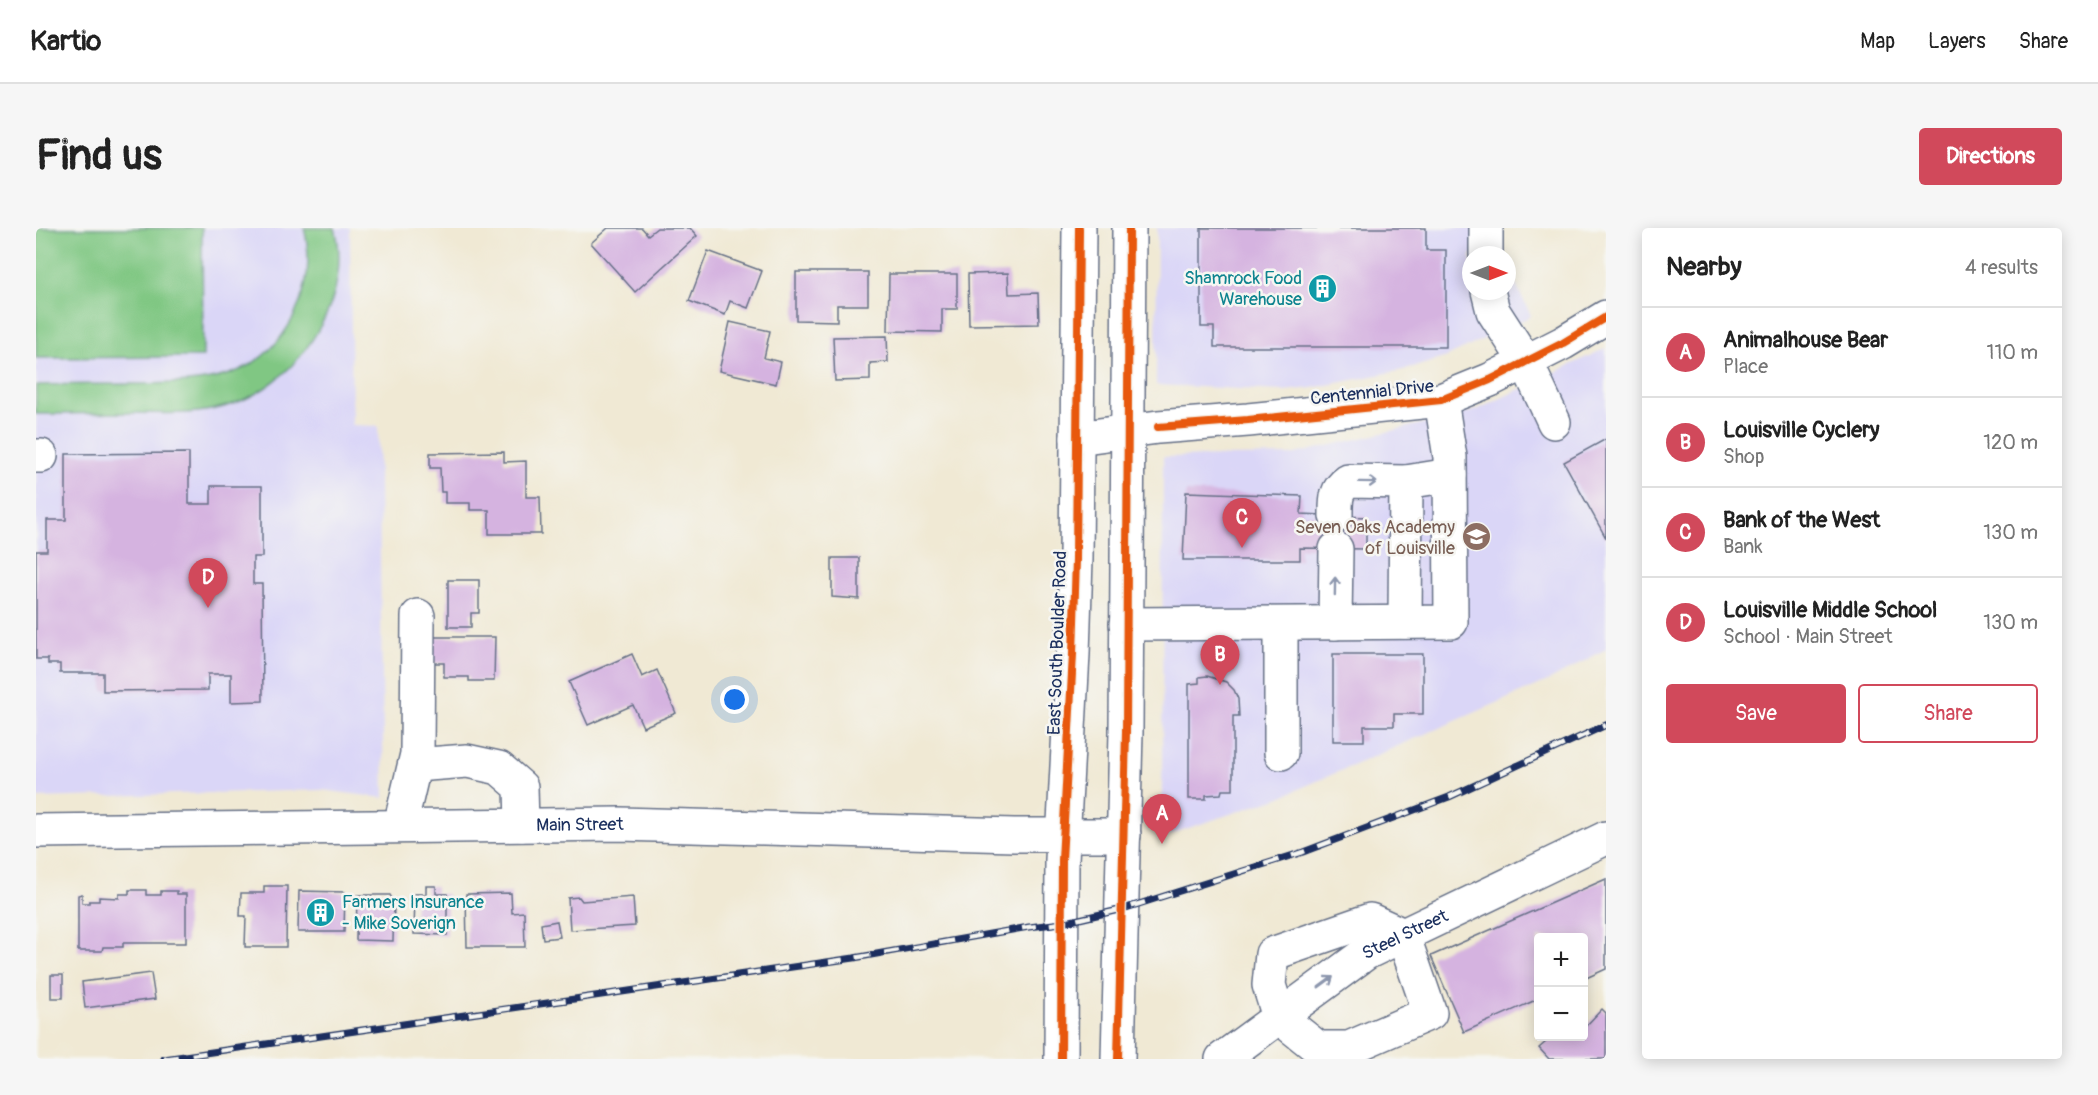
<!DOCTYPE html>
<meta charset="utf-8">
<style>
body{margin:0;font-family:Pangolin,sans-serif;background:#f6f6f6;color:#222}
.controls{position:absolute;right:18px;bottom:18px;display:grid;overflow:hidden;border-radius:6px;box-shadow:0 3px 15px #0003}
.controls button{width:54px;height:54px;display:grid;place-items:center;padding:0;border:0;border-bottom:2px solid #e0e0e0;background:#fff;color:#222;font:30px sans-serif}
.compass{position:absolute;left:1426px;top:18px;width:54px;height:54px;border-radius:50%;background:#fff;box-shadow:0 3px 15px #0003;rotate:90deg}
.you{position:absolute;left:699px;top:472px;width:21px;height:21px;margin:-15px;border:4px solid #fff;border-radius:50%;background:#1a73e8;box-shadow:0 0 0 9px #1a73e833}
.badge{display:grid;place-items:center;width:39px;height:39px;border-radius:50%;background:#d1495b;color:#fff;font-size:20px;font-weight:700}
.pin{position:absolute;translate:-50% -50px;filter:drop-shadow(0 2px 3px #0008)}
.pin::after{content:'';position:absolute;top:32px;width:21px;height:18px;background:inherit;clip-path:polygon(0 0,100% 0,50% 100%)}
.list{margin:0;padding:0;list-style:none}
h2{display:flex;justify-content:space-between;align-items:center;height:78px;margin:0;padding:0 24px;font-size:26px}
h2 small{font-size:20px;font-weight:400;color:#767676}
.list li{display:grid;grid-template-columns:39px 1fr auto;gap:18px;align-items:center;box-sizing:border-box;height:90px;padding:0 24px;border-top:2px solid #e0e0e0}
.list b{display:block;font-size:22px;white-space:nowrap}
.list p{margin:0;font-size:20px;white-space:nowrap;color:#767676}
.list em{font-size:20px;font-style:normal;color:#767676}
.actions{display:flex;gap:12px;padding:18px 24px}
.actions a{flex:1;padding:14px 0;border:2px solid #d1495b;border-radius:6px;text-align:center;font-size:21px;color:#d1495b}
.actions .main{background:#d1495b;color:#fff}
.map{position:relative;flex:none;width:1570px;height:831px;overflow:hidden;border-radius:6px}
header{display:flex;align-items:center;gap:36px;box-sizing:border-box;height:84px;padding:0 30px;background:#fff;border-bottom:2px solid #e0e0e0}
header strong{font-size:28px}
nav{display:flex;gap:33px;margin-inline-start:auto;font-size:21px}
.intro{display:flex;align-items:center;justify-content:space-between;box-sizing:border-box;height:144px;padding:0 36px}
h1{margin:0;font-size:42px}
.button{padding:15px 27px;border-radius:6px;background:#d1495b;color:#fff;font-size:21px;font-weight:700}
main{display:flex;gap:36px;padding:0 36px}
aside{flex:1;background:#fff;border-radius:6px;box-shadow:0 3px 15px #0003}
.map>svg:first-child{display:block}
.built{fill:#dad6f7}
.green{fill:#80c783;stroke:#4e7b70;stroke-width:1.5}
.building{fill:#d5b3e0}
.lines{fill:none;stroke-linecap:round;stroke-linejoin:round}
.minor-casing{stroke:#667087;stroke-width:36}
.major-casing{stroke:#667087;stroke-width:36}
.minor{stroke:#fff;stroke-width:33}
.major{stroke:#fff;stroke-width:33}
.rail-casing{stroke:#1b2f5e;stroke-width:7}
.rail{stroke:#f6f6f2;stroke-width:4.5;stroke-dasharray:14;stroke-linecap:butt}
.cycleway-casing{stroke:#f6f6f2;stroke-width:11}
.cycleway{stroke:#e8590c;stroke-width:8}
.oneway{stroke:#8d97ae}
.labels{text-anchor:middle;stroke-width:5;stroke-linejoin:round;paint-order:stroke}
.culture-label{font-size:18px;fill:#0d838f;stroke:#f6f6f2;text-anchor:end}
.street-label{font-size:18px;fill:#1b2f5e;stroke:#f6f6f2}
.education-label{font-size:18px;fill:#785e54;stroke:#f6f6f2;text-anchor:end}
</style>
<header>
<strong>Kartio</strong>
<nav><a>Map</a><a>Layers</a><a>Share</a></nav>
</header>
<div class="intro"><h1>Find us</h1><a class="button">Directions</a></div>
<main>
<div class="map">
<svg width="1570" height="831" viewBox="0 0 1570 831">
<rect width="100%" height="100%" fill="#f6f6f2"/>
<filter id="ink" filterUnits="userSpaceOnUse"><feTurbulence type="fractalNoise" baseFrequency=".0167" numOctaves="2"/><feDisplacementMap in="SourceGraphic" scale="12" xChannelSelector="R" yChannelSelector="G"/><feConvolveMatrix kernelMatrix="1 2 1 2 8 2 1 2 1" color-interpolation-filters="sRGB"/></filter>
<filter id="wash" filterUnits="userSpaceOnUse"><feTurbulence type="fractalNoise" baseFrequency=".008" numOctaves="4" result="noise"/><feDisplacementMap in="SourceGraphic" scale="24" xChannelSelector="R" yChannelSelector="G"/><feGaussianBlur stdDeviation="1.35" result="paint"/><feColorMatrix in="noise" values="0 0 0 0 0 0 0 0 0 0 0 0 0 0 0 0 0 1.4 0 .05"/><feComposite in="paint" operator="in"/></filter>
<g filter="url(#wash)">
<rect width="100%" height="100%" fill="#f0e9d4"/>
<g class="built">
<polygon points="0,0 314,0 316,197 342,198 348,570 286,562 0,570"/>
<polygon points="1121,0 1460,0 1435,27 1435,63 1471,63 1471,38 1495,88 1411,129 1372,141 1276,160 1248,163 1120,157"/>
<polygon points="1570,120 1570,421 1514,452 1242,570 1126,609 1127,229 1255,227 1438,183"/>
</g>
<g class="green">
<polygon points="0,0 166,0 167,129 0,130"/>
<path d="M 268,0 L 299,0 C 308,32 301,69 285,97 C 261,142 221,175 169,183 C 147,187 123,185 100,185 C 67,185 33,186 0,186 L 0,157 C 32,156 64,156 96,156 C 163,155 223,157 258,88 C 272,60 276,31 268,0 Z"/>
</g>
<g id="blocks">
<g class="building">
<polygon points="572,0 606,0 612,7 621,0 654,0 661,8 599,64 555,15"/>
<polygon points="1165,0 1390,0 1390,22 1410,22 1410,119 1178,119 1178,99 1165,99"/>
<polygon points="672,23 726,43 712,80 694,73 689,87 653,73"/>
<polygon points="760,44 832,44 832,77 801,77 801,93 760,92"/>
<polygon points="972,45 973,66 1002,65 1003,96 933,97 932,46"/>
<polygon points="853,46 921,46 921,81 906,81 906,104 852,103"/>
<polygon points="694,94 734,103 728,130 745,134 740,156 683,143"/>
<polygon points="851,108 852,134 834,135 834,152 799,153 797,109"/>
<polygon points="1570,211 1570,310 1528,234"/>
<polygon points="468,224 468,234 490,233 490,269 504,269 505,306 453,306 453,282 434,282 434,275 409,275 409,264 405,264 404,240 394,240 394,225"/>
<polygon points="153,225 153,276 175,276 175,258 226,258 226,329 217,329 217,356 226,356 227,473 195,474 195,446 172,446 172,462 67,463 67,445 24,445 24,436 12,436 12,431 0,431 0,323 11,323 11,292 30,292 30,226"/>
<polygon points="1150,264 1266,268 1265,286 1330,289 1330,321 1264,320 1264,332 1147,332"/>
<polygon points="796,330 823,330 823,371 796,369"/>
<polygon points="412,352 443,352 443,385 435,385 435,399 412,399"/>
<polygon points="396,409 459,409 458,453 433,453 433,449 408,449 408,435 396,435"/>
<polygon points="596,426 606,449 621,442 640,485 607,499 597,477 552,497 533,454"/>
<polygon points="1297,426 1387,426 1387,486 1358,486 1358,498 1328,498 1328,513 1297,513"/>
<polygon points="1171,448 1190,454 1198,462 1202,471 1203,488 1197,488 1197,562 1186,562 1185,566 1170,567 1170,571 1153,571 1153,456 1163,455 1163,449"/>
<polygon points="1570,651 1570,741 1548,751 1548,710 1502,710 1502,771 1428,804 1395,728"/>
<polygon points="228,658 251,658 250,719 209,719 210,688 204,688 205,665 228,665"/>
<polygon points="390,658 400,658 400,666 411,666 411,707 378,706 379,666 390,666"/>
<polygon points="93,662 110,662 110,667 125,667 125,663 141,663 141,666 150,666 150,715 87,715 87,719 67,719 66,723 42,723 42,667 46,666 46,675 53,675 53,673 63,673 63,669 83,670 83,666 93,666"/>
<polygon points="263,663 309,664 308,704 262,704"/>
<polygon points="475,665 476,685 488,684 489,719 431,719 430,666"/>
<polygon points="321,667 354,667 358,674 357,713 320,712"/>
<polygon points="543,669 546,673 597,669 599,698 534,702 532,670"/>
<polygon points="521,693 524,709 507,711 505,696"/>
<polygon points="115,745 119,771 49,780 46,754"/>
<rect x="15" y="747" width="12" height="23"/>
<polygon points="1566,781 1570,785 1570,831 1513,831 1503,820 1517,808 1548,808 1548,800"/>
</g>
</g>
</g>
<g filter="url(#ink)">
<use href="#blocks" fill-opacity="0" stroke="#667087" stroke-width="1.5"/>
<g class="lines">
<defs>
<g id="minor">
<polyline points="1450,27 1450,0"/>
<polyline points="1452,63 1457,83 1490,134 1518,194"/>
<polyline points="1041,210 1122,199 1212,192 1405,172 1454,152 1527,115 1570,89"/>
<polyline points="0,228 5,228"/>
<path d="M 1300,288 C 1300,273 1299,262 1312,253 L 1370,254"/>
<polyline points="1369,394 1370,254 1414,247"/>
<polyline points="1299,395 1300,321"/>
<polyline points="1090,396 1415,394 1414,229 1405,172"/>
<polyline points="1245,396 1245,525"/>
<polyline points="379,537 431,533 463,540 485,559 486,597"/>
<polyline points="364,598 381,526 382,388"/>
<path id="s1" d="M 0,603 L 584,596 L 978,607 L 1088,607"/>
<polygon points="1334,692 1367,707 1394,785 1313,820 1282,820 1243,789 1233,757 1236,726"/>
<path id="s2" d="M 1186,831 L 1330,725 L 1570,610"/>
</g>
<g id="major">
<polyline points="1025,831 1026,632 1037,426 1040,331 1043,0"/>
<polyline points="1082,831 1090,504 1093,0"/>
</g>
</defs>
<use href="#minor" class="minor-casing"/>
<use href="#major" class="major-casing"/>
<use href="#minor" class="minor"/>
<use href="#major" class="major"/>
<defs>
<polyline id="rail" points="128,831 818,730 993,699 1026,695 1087,681 1267,624 1413,569 1570,497"/>
</defs>
<use href="#rail" class="rail-casing"/>
<use href="#rail" class="rail"/>
<defs>
<g id="cycleway">
<polyline points="1122,199 1212,192 1405,172 1454,152 1527,115 1570,89"/>
<polyline points="1025,831 1026,632 1037,426 1040,331 1043,0"/>
<polyline points="1082,831 1090,504 1093,0"/>
</g>
</defs>
<use href="#cycleway" class="cycleway-casing"/>
<use href="#cycleway" class="cycleway"/>
</g>
<defs><path id="oneway-shaft" d="M-6 0H5M1.5-3L5.5 0L1.5 3" fill="none" stroke-width="1.6" stroke-linecap="round" stroke-linejoin="round" transform="scale(1.5)"/></defs>
<g class="oneway">
<use href="#oneway-shaft" transform="translate(1332 254) rotate(1)"/>
<use href="#oneway-shaft" transform="translate(1299 358) rotate(-89)"/>
<use href="#oneway-shaft" transform="translate(1290 754) rotate(-36)"/>
</g>
</g>
<defs>
<symbol id="building-disc" viewBox="-11 -11 22 22"><circle r="9.5" fill="#0f9aa8" stroke="#f6f6f2"/><path d="M-4-6H4V6H1V3H-1V6H-4ZM-2.5-4.3h1.7v1.8h-1.7ZM.8-4.3h1.7v1.8H.8ZM-2.5-1h1.7V.8h-1.7ZM.8-1h1.7V.8H.8Z" fill="#fff"/></symbol>
<symbol id="school-disc" viewBox="-11 -11 22 22"><circle r="9.5" fill="#8d6e63" stroke="#f6f6f2"/><path d="M0-5L7-2L0 1L-7-2ZM-4 1L0 2.5L4 1V4Q0 6-4 4Z" fill="#fff"/></symbol>
</defs>
<g fill-rule="evenodd">
<use href="#building-disc" x="1270" y="44" width="33" height="33"/>
<use href="#school-disc" x="1424" y="292" width="33" height="33"/>
<use href="#building-disc" x="268" y="668" width="33" height="33"/>
</g>
<g class="labels">
<g class="culture-label">
<text x="1266" y="56">Shamrock Food<tspan x="1266" dy="21">Warehouse</tspan></text>
<text x="306" y="680" text-anchor="start">Farmers Insurance<tspan x="306" dy="21">- Mike Soverign</tspan></text>
</g>
<g class="street-label">
<text transform="translate(1336 164) rotate(-6)" y="6">Centennial Drive</text>
<text transform="translate(1021 415) rotate(-88)" y="6">East South Boulder Road</text>
<text dy="6" stroke="none"><textPath href="#s1" startOffset="544">Main Street</textPath></text>
<text dy="6" stroke="none"><textPath href="#s2" startOffset="222">Steel Street</textPath></text>
</g>
<g class="education-label">
<text x="1419" y="305">Seven Oaks Academy<tspan x="1419" dy="21">of Louisville</tspan></text>
</g>
</g>
</svg>
<div class="controls">
<button>+</button>
<button>−</button>
</div>
<svg class="compass" viewBox="-18 -18 36 36"><path d="M0-13l5 13h-10z" fill="#e53935"/><path d="M0 13l5-13h-10z" fill="#767676"/></svg>
<div class="you"></div>
<div class="pin badge" style="left:1126px;top:616px">A</div>
<div class="pin badge" style="left:1184px;top:457px">B</div>
<div class="pin badge" style="left:1206px;top:320px">C</div>
<div class="pin badge" style="left:172px;top:380px">D</div>
</div>
<aside>
<h2>Nearby<small>4 results</small></h2>
<ul class="list">
<li><span class="badge">A</span><div><b>Animalhouse Bear</b><p>Place</p></div><em>110 m</em></li>
<li><span class="badge">B</span><div><b>Louisville Cyclery</b><p>Shop</p></div><em>120 m</em></li>
<li><span class="badge">C</span><div><b>Bank of the West</b><p>Bank</p></div><em>130 m</em></li>
<li><span class="badge">D</span><div><b>Louisville Middle School</b><p>School · Main Street</p></div><em>130 m</em></li>
</ul>
<div class="actions"><a class="main">Save</a><a>Share</a></div>
</aside>
</main>
